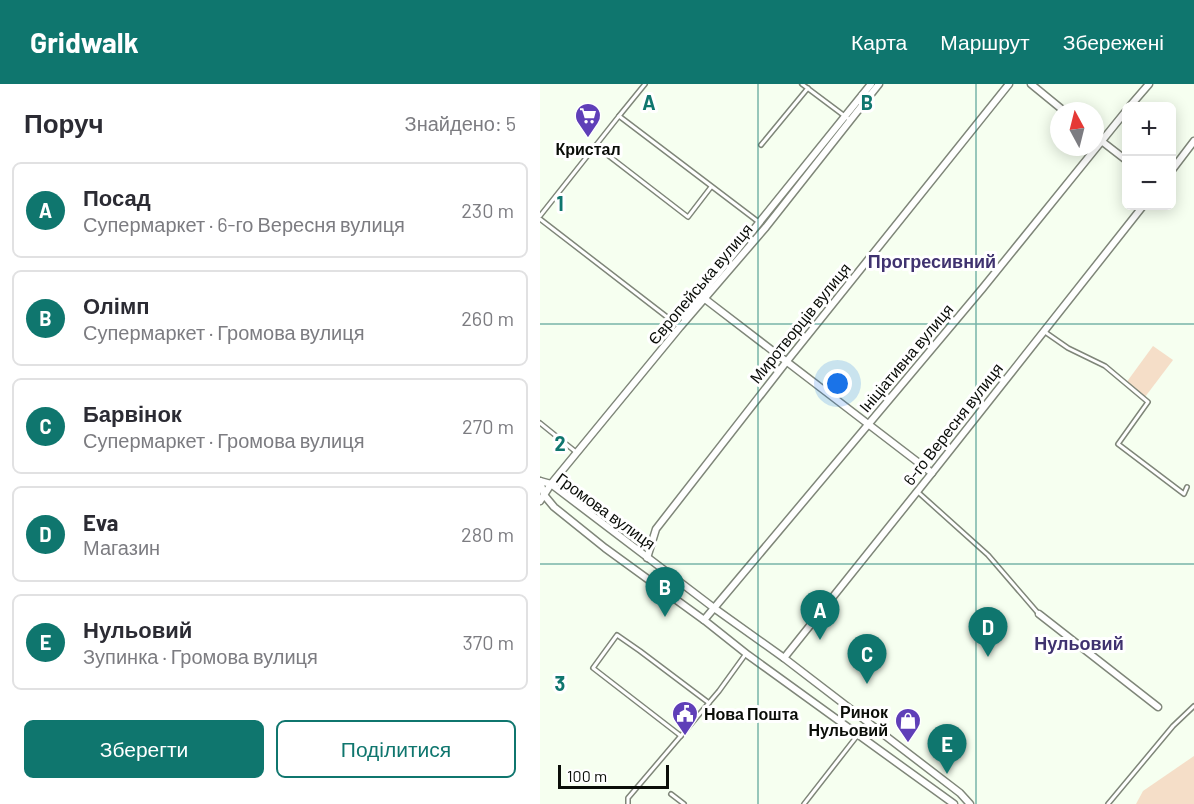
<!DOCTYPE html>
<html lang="uk">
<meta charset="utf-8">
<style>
body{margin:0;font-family:Barlow,sans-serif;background:#f7f7f7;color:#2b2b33}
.controls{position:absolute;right:18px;top:18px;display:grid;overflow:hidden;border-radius:9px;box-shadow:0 3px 15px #0003}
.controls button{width:54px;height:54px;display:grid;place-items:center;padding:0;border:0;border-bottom:2px solid #e1e1e2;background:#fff;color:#2b2b33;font:30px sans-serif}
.compass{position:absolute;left:510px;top:18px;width:54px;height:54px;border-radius:50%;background:#fff;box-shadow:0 3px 15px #0003;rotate:353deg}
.scale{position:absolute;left:18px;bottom:15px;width:111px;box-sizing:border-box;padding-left:6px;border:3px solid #0a0d08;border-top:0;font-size:16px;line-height:21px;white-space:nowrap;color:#0a0d08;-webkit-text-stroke:4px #fff;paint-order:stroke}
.you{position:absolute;left:298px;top:300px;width:21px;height:21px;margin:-15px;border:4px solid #fff;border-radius:50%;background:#1a73e8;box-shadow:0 0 0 9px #1a73e833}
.badge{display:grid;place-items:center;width:39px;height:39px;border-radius:50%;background:#0f766e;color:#fff;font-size:20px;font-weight:700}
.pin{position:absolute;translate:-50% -50px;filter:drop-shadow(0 2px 3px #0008)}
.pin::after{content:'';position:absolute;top:32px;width:21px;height:18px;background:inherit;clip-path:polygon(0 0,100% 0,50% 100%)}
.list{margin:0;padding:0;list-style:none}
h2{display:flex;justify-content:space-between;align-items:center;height:78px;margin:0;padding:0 24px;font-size:26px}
h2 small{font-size:20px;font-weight:400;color:#7c7c81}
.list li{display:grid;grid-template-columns:39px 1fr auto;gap:18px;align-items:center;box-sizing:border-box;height:96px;margin:0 12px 12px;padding:0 12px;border:2px solid #e1e1e2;border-radius:9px}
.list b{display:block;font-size:22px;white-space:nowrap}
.list p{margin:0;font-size:20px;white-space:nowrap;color:#7c7c81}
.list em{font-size:20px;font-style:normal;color:#7c7c81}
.actions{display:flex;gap:12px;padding:18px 24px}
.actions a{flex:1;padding:14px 0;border:2px solid #0f766e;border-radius:9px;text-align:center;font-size:21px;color:#0f766e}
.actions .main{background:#0f766e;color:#fff}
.map{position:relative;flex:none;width:654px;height:720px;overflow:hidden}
header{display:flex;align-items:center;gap:36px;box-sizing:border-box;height:84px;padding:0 30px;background:#0f766e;color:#fff}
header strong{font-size:28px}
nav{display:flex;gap:33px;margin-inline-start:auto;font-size:21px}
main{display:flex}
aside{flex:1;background:#fff}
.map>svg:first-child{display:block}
.green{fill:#f5dec8}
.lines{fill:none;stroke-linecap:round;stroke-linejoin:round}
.service-casing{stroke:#7f8679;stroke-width:6}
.minor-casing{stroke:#7f8679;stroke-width:9}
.service{stroke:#fff;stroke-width:3}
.minor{stroke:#fff;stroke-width:6}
.grid{fill:none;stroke:#0f766e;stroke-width:1.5;stroke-opacity:0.55}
.labels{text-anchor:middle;stroke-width:6;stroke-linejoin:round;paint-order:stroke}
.poi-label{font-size:16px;font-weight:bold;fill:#0a0d08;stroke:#fff}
.street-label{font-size:16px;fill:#0a0d08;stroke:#fff}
.neighbourhood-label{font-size:18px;font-weight:bold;fill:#3f326f;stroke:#fff}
.grid-label{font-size:20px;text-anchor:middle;font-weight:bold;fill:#0f766e;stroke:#fff;stroke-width:6;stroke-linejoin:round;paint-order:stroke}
</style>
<header>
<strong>Gridwalk</strong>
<nav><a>Карта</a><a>Маршрут</a><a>Збережені</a></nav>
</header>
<main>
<aside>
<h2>Поруч<small>Знайдено: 5</small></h2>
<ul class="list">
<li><span class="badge">A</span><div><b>Посад</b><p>Супермаркет · 6-го Вересня вулиця</p></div><em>230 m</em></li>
<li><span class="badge">B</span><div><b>Олімп</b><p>Супермаркет · Громова вулиця</p></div><em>260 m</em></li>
<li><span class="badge">C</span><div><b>Барвінок</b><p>Супермаркет · Громова вулиця</p></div><em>270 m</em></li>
<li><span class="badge">D</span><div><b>Eva</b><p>Магазин</p></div><em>280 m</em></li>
<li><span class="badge">E</span><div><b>Нульовий</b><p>Зупинка · Громова вулиця</p></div><em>370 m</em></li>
</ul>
<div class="actions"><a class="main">Зберегти</a><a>Поділитися</a></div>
</aside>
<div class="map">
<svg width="654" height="720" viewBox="0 0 654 720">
<rect width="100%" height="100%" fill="#f6fff0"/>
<g class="green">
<polygon points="613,262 633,276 605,313 586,299"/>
<polygon points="654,672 654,720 596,720 603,707"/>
</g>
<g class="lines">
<defs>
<g id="service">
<polyline points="105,0 79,32 220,139"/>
<polyline points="262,0 310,36"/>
<polyline points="221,61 268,4"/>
<polyline points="56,62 148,133 171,103"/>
<polyline points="0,132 79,32"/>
<polyline points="0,135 140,243"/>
<polyline points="505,248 528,264 565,282 608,318 578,360 644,410 647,403"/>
<polyline points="0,339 36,368"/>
<polyline points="379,409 448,471 498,529"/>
<polyline points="141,652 53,584 77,551 100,567 169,619"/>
<polyline points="131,710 144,720"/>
<polyline points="88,720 88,714 179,607 205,571"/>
<polyline points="264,720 317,652"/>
<polyline points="568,720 633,642 654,622"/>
</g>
<g id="minor">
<polyline points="491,0 524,27"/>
<polyline points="590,22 609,0"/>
<polyline points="555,52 586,76"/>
<polyline points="632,86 654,57"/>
<polyline points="165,215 392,389"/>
<polyline points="143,233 331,0"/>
<polyline points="0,397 11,400 174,524 244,574 420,709 430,720"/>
<polyline points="0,397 4,411 14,423 65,464 164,536 208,571 414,720"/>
<polyline points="0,417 11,400 140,243 226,143 339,0"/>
<polyline points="107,474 116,445 247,277 469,0"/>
<polyline points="499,530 618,623"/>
<polyline points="164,536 442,205 586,27"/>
<polyline points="244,574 392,389 603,122"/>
</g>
</defs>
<use href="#service" class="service-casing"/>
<use href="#minor" class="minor-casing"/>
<use href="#service" class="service"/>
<use href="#minor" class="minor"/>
</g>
<path class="grid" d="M 218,0 L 218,720M 436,0 L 436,720M 0,240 L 654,240M 0,480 L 654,480"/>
<defs>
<symbol id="supermarket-pin" viewBox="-11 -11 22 30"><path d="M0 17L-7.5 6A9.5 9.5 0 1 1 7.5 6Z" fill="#5f3fb8" stroke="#fff"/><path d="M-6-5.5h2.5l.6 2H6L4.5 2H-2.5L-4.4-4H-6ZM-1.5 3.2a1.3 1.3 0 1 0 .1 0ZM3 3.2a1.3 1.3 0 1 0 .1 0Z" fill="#fff"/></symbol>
<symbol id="civic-pin" viewBox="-11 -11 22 30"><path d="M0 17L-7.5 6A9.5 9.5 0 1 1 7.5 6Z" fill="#5f3fb8" stroke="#fff"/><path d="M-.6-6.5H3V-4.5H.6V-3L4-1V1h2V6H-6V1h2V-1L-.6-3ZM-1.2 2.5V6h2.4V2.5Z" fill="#fff"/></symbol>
<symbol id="shop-pin" viewBox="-11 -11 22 30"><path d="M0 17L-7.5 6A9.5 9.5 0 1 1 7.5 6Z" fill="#5f3fb8" stroke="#fff"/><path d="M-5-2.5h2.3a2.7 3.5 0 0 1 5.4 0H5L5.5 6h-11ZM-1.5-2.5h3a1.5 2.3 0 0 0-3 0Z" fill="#fff"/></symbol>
</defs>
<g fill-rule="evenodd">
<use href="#supermarket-pin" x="33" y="17" width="30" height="40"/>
<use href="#civic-pin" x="130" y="615" width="30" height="40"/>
<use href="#shop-pin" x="353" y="622" width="30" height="40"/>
</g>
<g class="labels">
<g class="poi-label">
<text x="48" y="71">Кристал</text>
<text x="348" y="634" text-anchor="end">Ринок<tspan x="348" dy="18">Нульовий</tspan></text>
<text x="164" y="636" text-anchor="start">Нова Пошта</text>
</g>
<g class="street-label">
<text transform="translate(160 200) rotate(-50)" y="6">Європейська вулиця</text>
<text transform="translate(260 239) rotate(-51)" y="6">Миротворців вулиця</text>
<text transform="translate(366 274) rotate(-50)" y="6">Ініціативна вулиця</text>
<text transform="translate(413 340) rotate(-52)" y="6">6-го Вересня вулиця</text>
<text transform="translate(66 427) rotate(36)" y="6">Громова вулиця</text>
</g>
<g class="neighbourhood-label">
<text x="392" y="184">Прогресивний</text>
<text x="539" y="566">Нульовий</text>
</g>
</g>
<g class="grid-label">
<text x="109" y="26">A</text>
<text x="327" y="26">B</text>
<text x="20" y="127">1</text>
<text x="20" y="367">2</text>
<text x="20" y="607">3</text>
</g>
</svg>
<div class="controls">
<button>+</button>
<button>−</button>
</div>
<svg class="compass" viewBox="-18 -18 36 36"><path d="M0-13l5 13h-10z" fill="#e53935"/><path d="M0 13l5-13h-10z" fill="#7c7c81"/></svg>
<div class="scale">100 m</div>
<div class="you"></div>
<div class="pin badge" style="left:280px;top:556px">A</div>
<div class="pin badge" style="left:125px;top:533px">B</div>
<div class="pin badge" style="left:327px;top:600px">C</div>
<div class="pin badge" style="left:448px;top:573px">D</div>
<div class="pin badge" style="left:407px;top:690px">E</div>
</div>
</main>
